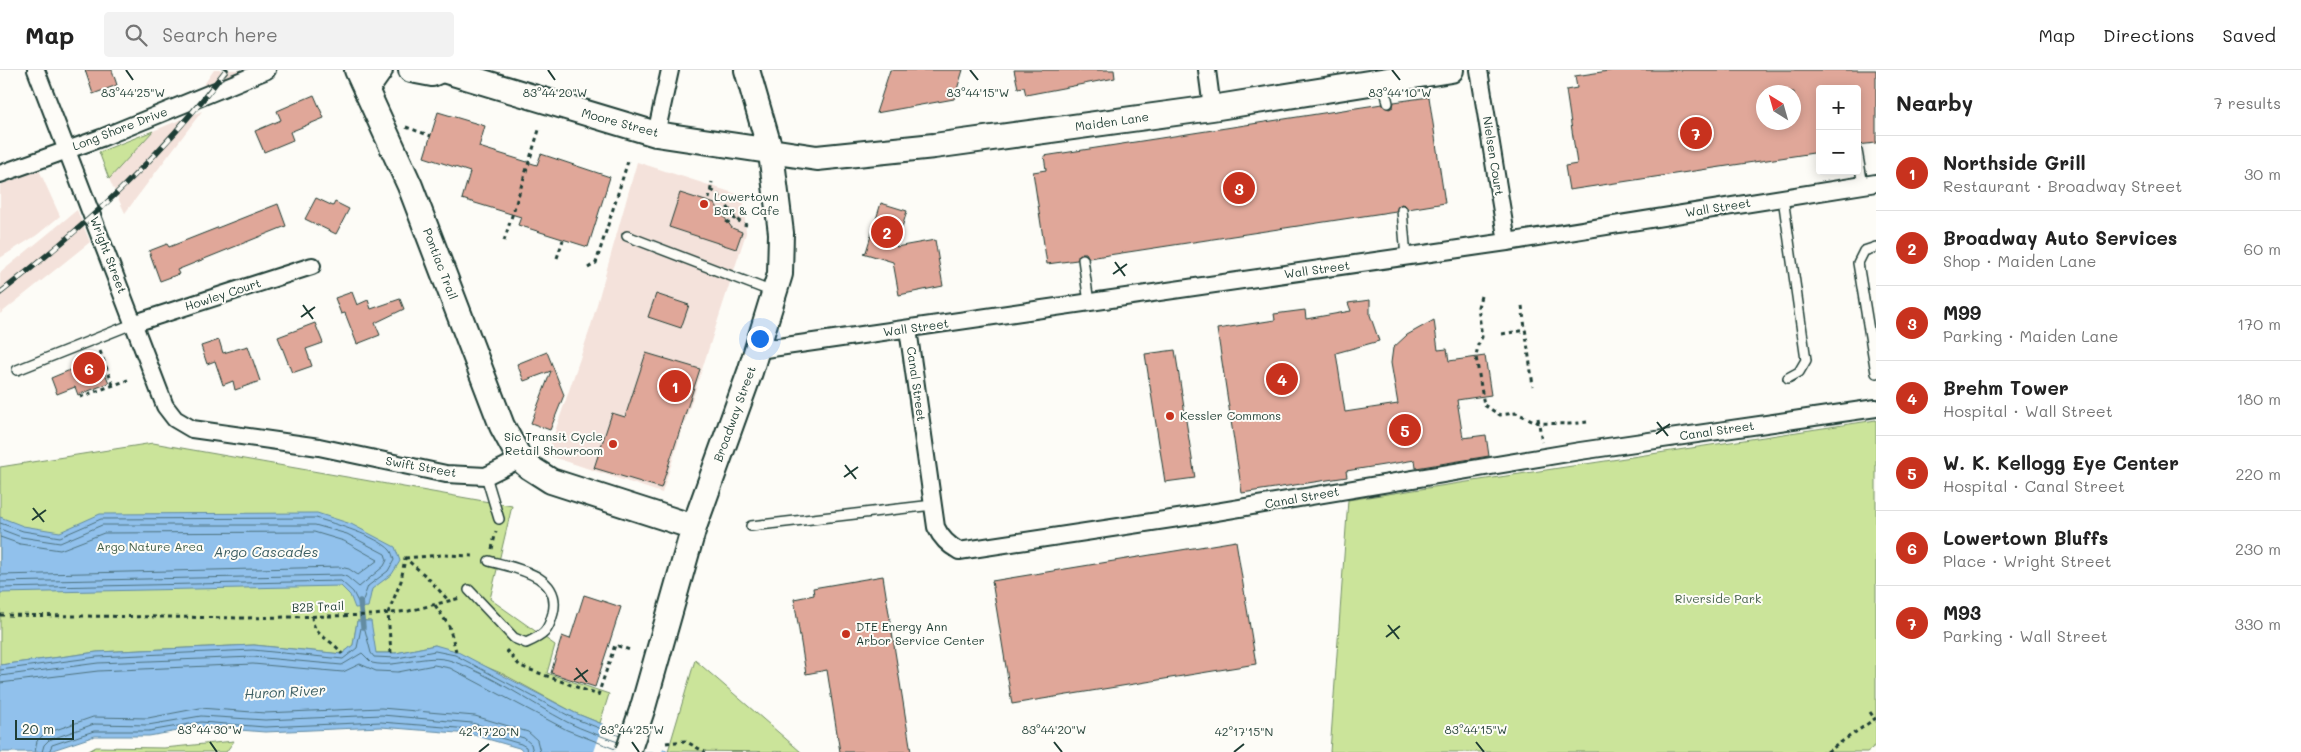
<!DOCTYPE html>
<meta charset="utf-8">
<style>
body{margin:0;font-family:Mali,sans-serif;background:#f2f2f2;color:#222}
.controls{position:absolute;right:15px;top:15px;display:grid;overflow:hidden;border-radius:5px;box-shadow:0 2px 12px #0003}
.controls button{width:45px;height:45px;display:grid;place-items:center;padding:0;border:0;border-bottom:1px solid #e0e0e0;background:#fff;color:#222;font:25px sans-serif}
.compass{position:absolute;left:1756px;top:15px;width:45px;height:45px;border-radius:50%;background:#fff;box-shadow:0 2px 12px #0003;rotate:323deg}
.scale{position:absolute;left:15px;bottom:12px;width:59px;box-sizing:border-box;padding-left:5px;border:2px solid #1f3d34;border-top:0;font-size:14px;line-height:18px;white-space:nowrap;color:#1f3d34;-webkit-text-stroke:4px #fdfcf7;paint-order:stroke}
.you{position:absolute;left:759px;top:268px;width:18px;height:18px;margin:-12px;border:4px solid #fff;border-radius:50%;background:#1a73e8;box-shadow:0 0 0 8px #1a73e833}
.badge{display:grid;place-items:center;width:32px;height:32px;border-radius:50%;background:#c8321e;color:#fff;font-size:16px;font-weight:700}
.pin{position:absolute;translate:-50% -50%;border:2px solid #fff;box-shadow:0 1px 5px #0006}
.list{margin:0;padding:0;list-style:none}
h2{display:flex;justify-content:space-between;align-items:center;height:65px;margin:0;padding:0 20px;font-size:21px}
h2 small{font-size:16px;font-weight:400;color:#767676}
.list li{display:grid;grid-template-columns:32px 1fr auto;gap:15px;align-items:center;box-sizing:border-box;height:75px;padding:0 20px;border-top:1px solid #e0e0e0}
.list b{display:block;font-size:19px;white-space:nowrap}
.list p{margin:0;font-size:16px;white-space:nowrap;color:#767676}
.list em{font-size:16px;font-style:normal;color:#767676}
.icon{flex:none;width:28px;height:28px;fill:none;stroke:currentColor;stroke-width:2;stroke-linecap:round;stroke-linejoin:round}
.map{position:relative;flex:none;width:1876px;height:682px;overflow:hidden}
header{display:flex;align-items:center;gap:30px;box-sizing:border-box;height:70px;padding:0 25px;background:#fff;border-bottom:1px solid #e0e0e0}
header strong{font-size:24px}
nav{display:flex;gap:28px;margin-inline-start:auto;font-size:18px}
.search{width:350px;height:45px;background:#f2f2f2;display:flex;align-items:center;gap:12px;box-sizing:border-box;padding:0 18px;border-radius:5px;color:#767676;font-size:19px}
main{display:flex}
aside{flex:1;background:#fff}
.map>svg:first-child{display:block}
.built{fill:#f4e2db}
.green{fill:#cbe49a;stroke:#759067}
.water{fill:#91c1ec;stroke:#638ca2}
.pier{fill:#fdfcf7}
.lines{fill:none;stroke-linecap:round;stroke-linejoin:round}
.shore{stroke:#4d727e;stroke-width:1}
.stream{stroke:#638ca2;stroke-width:5.5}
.building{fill:#e0a799;stroke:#1f3d34;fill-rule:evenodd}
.service-casing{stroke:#1f3d34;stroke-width:12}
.minor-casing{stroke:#1f3d34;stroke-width:20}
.secondary-casing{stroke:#1f3d34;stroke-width:28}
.path{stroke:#1f3d34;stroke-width:3;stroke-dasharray:4 4;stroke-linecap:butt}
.service{stroke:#fdfcf7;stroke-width:9}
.minor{stroke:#fdfcf7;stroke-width:16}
.secondary{stroke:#fdfcf7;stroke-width:24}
.rail-casing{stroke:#1f3d34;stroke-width:5.5}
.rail{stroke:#fdfcf7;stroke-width:4;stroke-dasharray:11;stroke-linecap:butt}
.secondary-bridge-casing{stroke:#1f3d34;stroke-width:28;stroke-linecap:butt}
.secondary-bridge{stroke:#fdfcf7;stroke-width:24}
.ticks{fill:none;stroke:#1f3d34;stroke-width:2}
.poi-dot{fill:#c8321e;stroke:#fdfcf7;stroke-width:2}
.labels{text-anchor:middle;stroke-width:4;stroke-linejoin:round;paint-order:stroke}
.street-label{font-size:12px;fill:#1f3d34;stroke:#fdfcf7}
.poi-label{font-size:12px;fill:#1f3d34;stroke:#fdfcf7;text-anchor:start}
.park-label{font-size:12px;fill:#415e48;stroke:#fdfcf7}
.water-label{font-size:14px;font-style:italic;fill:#3c5e62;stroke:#fdfcf7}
.ticks-label{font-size:12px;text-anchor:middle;fill:#1f3d34;stroke:#fdfcf7;stroke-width:4;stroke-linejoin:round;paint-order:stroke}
</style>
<header>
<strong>Map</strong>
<div class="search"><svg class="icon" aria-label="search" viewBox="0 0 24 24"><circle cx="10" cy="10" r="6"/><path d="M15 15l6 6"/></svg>Search here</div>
<nav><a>Map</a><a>Directions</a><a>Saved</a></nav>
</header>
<main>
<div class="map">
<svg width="1876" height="682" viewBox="0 0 1876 682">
<rect width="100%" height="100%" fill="#fdfcf7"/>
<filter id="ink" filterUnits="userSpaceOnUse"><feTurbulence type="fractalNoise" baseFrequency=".02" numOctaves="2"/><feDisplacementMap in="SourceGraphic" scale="10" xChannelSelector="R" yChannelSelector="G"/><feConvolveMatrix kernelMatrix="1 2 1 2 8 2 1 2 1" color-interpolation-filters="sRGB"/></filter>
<g filter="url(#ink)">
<g class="built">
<polygon points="214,0 245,0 203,16"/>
<polygon points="202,41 125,143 109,109 153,61"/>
<polygon points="637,92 743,126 746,163 662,423 547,385 590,259"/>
<polygon points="39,100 60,146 37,165 0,188 0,115"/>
<polygon points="77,140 90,172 0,244 0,203"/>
</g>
<g class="green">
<polygon points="153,61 109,109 99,82"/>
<polygon points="1876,350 1876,675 1867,682 1330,682 1348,430"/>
<polygon points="153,373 512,436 490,529 555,575 547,603 609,624 600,653 575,643 503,604 435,575 396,583 375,583 370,551 357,551 353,575 342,584 254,575 97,582 0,595 0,397"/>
<polygon points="695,590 801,682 668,681"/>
<polygon points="234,671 226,682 87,682 96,677 164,678"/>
</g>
<g class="water">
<polygon points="317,443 351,454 395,477 400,491 392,504 372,519 368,537 355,538 350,525 341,516 0,523 0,447 23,456 60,462 100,444"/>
<polygon points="357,551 371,551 376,583 396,583 435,575 456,581 575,643 671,682 524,682 519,678 470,664 381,657 265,662 201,657 149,666 95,666 47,682 0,682 0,595 97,582 254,575 342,584 353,575"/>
</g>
<polygon class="pier" points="604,652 664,676 662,682 594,682"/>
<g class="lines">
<g class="shore">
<path d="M 0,453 L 23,461 L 60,467 L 101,449 L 316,448 C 335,454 377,466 390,480 C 392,482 393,487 394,490 L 388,501 L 368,516 L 362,533 L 358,532 L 353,522 L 341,511 L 0,518"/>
<polyline points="0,459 21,467 60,473 102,455 315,455 347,464 385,484 387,490 384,496 359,517 347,507 341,505 0,512"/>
<polyline points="0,467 20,474 60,480 104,463 314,462 344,471 378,490 358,505 349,499 340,497 0,505"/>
<polyline points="0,600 97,587 253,580 343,589 357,578 361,558 364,556 371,583 374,587 397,588 435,581 455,585 573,648 620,666"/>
<path d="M 0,606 L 98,593 L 253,587 L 342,595 L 362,583 L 372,593 C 399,599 425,582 452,591 C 490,604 531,633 567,652 C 583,660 601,666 618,672"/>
<polyline points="0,613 98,601 253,594 343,602 360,594 376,601 398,602 434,595 450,598 567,660 615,679"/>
<polyline points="35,682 37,671 44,664 93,647 148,648 200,638 265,643 381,638 475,646 528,662 537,670 540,682"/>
<polyline points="42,682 44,675 49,670 94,654 148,655 201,646 265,650 382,645 472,653 524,668 531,674 533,682"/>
<polyline points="49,682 52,675 94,661 149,661 201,652 265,657 381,652 470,659 521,674 526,677 527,682"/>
</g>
<polyline class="stream" points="360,531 363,557"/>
</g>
<g class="building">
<polygon points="85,0 112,0 117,15 93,24"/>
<polygon points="890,0 963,0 954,29 876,43"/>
<polygon points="1014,0 1114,0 1115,8 1026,25 1024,17 1018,18"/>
<path d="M 1615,0 L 1876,0 L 1876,73 L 1857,75 L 1857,19 L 1820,19 L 1820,82 L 1569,120 L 1565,96 L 1577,94 L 1566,20 L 1577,18 L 1575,6 ZM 1764,22 L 1794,22 L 1794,52 L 1764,52 Z"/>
<polygon points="314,25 324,48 290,62 293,70 264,82 255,61 281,50 277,41"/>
<polygon points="1429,27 1445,133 1408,139 1405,135 1401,134 1396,141 1089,188 1086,183 1082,183 1077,190 1047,194 1033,102 1046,100 1044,86 1382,34 1389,39 1393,37 1394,32"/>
<polygon points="438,42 485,56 479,77 537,95 541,84 610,107 588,177 518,155 521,147 462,129 470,102 424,87"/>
<polygon points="680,123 715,134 732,158 742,162 736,179 669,157"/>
<polygon points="316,128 333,136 335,132 349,139 336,164 305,149"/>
<polygon points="881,133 907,141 896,177 935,170 943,216 899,225 893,192 863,183 866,182"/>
<polygon points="278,134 286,156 177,200 179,204 160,211 149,181 167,174 169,177"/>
<polygon points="352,222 357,235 368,230 371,239 400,229 404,239 375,253 380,265 357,274 345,243 341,244 335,228"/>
<polygon points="656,224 689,235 681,258 648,247"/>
<polygon points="1370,230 1370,245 1379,271 1336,283 1345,342 1398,334 1391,293 1393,278 1407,265 1434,250 1438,280 1447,279 1449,291 1485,286 1491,325 1457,330 1463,368 1486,365 1489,386 1416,398 1415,390 1346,401 1347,407 1242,423 1217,259 1275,250 1274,244 1305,240 1306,249 1351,241 1348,233"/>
<polygon points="315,253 323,273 306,279 312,296 292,303 278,267"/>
<polygon points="219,270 223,283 248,276 260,311 235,320 233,311 223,315 215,291 207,294 201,276"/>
<polygon points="1175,280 1195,408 1165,412 1145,284"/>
<polygon points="547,282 564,325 550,360 531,353 551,301 524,311 517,294"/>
<polygon points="646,283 700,299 661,418 594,398 612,343 625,347"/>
<polygon points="99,288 109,313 78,325 75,317 57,324 51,308"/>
<polygon points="1236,471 1256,594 1012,634 992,511"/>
<polygon points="883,506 911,682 840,682 827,600 806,604 794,529 814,525 813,518"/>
<polygon points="584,525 621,537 595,617 551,603 562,566 570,569"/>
</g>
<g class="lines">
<defs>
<g id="service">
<polyline points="1383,11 1388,33"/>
<polyline points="1857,81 1863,115"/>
<polyline points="1783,128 1806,290 1799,302 1788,308"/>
<polyline points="1402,140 1406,187"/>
<polyline points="627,166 773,222"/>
<polyline points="1876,177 1864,181 1858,193 1876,303"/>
<polyline points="1083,189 1089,233"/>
<polyline points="17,300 135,253"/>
<polyline points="486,406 499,449"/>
<polyline points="751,456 933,435"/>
<path d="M 469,520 L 514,568 L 526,573 C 544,565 548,562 553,543 C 562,505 515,498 489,491"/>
</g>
<g id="minor">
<polyline points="36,0 165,336 175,349 192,359 319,377 446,404 486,406 520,389"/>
<polyline points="1207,0 1212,38"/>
<polyline points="1479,0 1507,172"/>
<polyline points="656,64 670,0"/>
<polyline points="0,104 101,68 267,0"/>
<polyline points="135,253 312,196"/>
<path d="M 908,259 L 936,457 C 941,468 948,475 959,481 L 1198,445 L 1580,381 L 1876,338"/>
<polyline points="758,280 1507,172 1876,113"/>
</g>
<g id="secondary">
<polyline points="357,0 410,116 502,356 520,389 529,397 551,411 694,457"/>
<polyline points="411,0 432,4 441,0"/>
<polyline points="443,0 656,64 817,88 934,76 1212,38 1451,0"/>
<polyline points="366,20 380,0"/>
<polyline points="643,637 694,457 750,302 780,204 781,163 771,83 747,0"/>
</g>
</defs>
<use href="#service" class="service-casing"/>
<use href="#minor" class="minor-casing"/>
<use href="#secondary" class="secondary-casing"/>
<g class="path">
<polyline points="406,57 431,66"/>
<path d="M 711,120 C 727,127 730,151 747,155"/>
<polyline points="709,129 712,112"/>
<polyline points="726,153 736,148"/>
<polyline points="504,171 539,60"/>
<polyline points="557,188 563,170"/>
<polyline points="588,198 596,193 629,88"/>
<polyline points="1481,226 1478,237 1482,267 1478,275 1476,287 1484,335 1500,345 1516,343 1539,353 1570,354 1587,352"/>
<polyline points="1522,236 1533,316"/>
<polyline points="1502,264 1526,260"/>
<polyline points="100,281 113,315"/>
<polyline points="80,327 128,310"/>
<polyline points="1538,348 1542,372"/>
<polyline points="492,479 496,461"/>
<polyline points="405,488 442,485 476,486"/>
<polyline points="435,535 449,556 456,581"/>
<polyline points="0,545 245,548 373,545 409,541 460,528"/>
<path d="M 312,546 C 313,568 331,567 342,584"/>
<polyline points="506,580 520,596 598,625 615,575 630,580"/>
<polyline points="391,583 388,543 401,511 405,488 427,507 449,531"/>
<polyline points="1870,642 1875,649"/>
<polyline points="666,673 685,671 705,682"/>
<polyline points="1827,682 1876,648"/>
</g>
<use href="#service" class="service"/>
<use href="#minor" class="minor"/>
<use href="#secondary" class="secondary"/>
<defs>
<path id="rail" d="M 0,223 C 87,155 159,89 226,0"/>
</defs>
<use href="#rail" class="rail-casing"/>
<use href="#rail" class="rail"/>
<defs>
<polyline id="secondary-bridge" points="628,682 643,637"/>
</defs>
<use href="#secondary-bridge" class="secondary-bridge-casing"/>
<use href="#secondary-bridge" class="secondary-bridge"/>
</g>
</g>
<path class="ticks" d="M 126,0 L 133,10M 548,0 L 555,10M 970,0 L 978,10M 1392,0 L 1400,10M 1115,192 L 1125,206M 1113,204 L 1127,194M 303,235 L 313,249M 301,247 L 315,237M 1657,352 L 1668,366M 1656,364 L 1670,354M 845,395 L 856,409M 844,407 L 858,397M 33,438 L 44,452M 32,450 L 46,440M 1388,555 L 1399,569M 1386,567 L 1400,556M 576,598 L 587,612M 574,610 L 588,600M 210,672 L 217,682M 632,672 L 639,682M 1054,672 L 1062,682M 1476,672 L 1484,682M 479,682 L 489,674M 1234,682 L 1244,674"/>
<g class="poi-dot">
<circle cx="704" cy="134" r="5"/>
<circle cx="1170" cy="346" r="5"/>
<circle cx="613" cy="374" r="5"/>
<circle cx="846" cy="564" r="5"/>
</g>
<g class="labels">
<g class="street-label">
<text transform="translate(1112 52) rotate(-8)" y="4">Maiden Lane</text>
<text transform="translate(620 53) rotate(15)" y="4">Moore Street</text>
<text transform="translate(120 59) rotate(-21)" y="4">Long Shore Drive</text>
<text transform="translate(1493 86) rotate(81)" y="4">Nielsen Court</text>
<text transform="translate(1718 138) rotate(-9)" y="4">Wall Street</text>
<text transform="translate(108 185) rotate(69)" y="4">Wright Street</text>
<text transform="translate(440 194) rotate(69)" y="4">Pontiac Trail</text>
<text transform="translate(1317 200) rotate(-8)" y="4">Wall Street</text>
<text transform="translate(223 225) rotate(-18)" y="4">Howley Court</text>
<text transform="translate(916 258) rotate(-8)" y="4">Wall Street</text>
<text transform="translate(916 314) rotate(82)" y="4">Canal Street</text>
<text transform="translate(735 344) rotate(-70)" y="4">Broadway Street</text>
<text transform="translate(1717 361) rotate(-8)" y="4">Canal Street</text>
<text transform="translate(421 397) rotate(10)" y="4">Swift Street</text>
<text transform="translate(1302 428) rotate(-10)" y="4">Canal Street</text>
<text transform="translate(318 537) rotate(-2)" y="4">B2B Trail</text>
</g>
<g class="poi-label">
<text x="714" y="131">Lowertown<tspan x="714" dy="14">Bar &amp; Cafe</tspan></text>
<text x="1180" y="350">Kessler Commons</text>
<text x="603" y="371" text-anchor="end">Sic Transit Cycle<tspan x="603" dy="14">Retail Showroom</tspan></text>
<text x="856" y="561">DTE Energy Ann<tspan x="856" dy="14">Arbor Service Center</tspan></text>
</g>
<g class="park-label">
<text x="150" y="481">Argo Nature Area</text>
<text x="1718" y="533">Riverside Park</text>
</g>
<g class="water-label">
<text x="266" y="487">Argo Cascades</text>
<text transform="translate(285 622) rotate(-3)" y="5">Huron River</text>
</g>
</g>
<g class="ticks-label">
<text x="133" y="27">83°44'25"W</text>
<text x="555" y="27">83°44'20"W</text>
<text x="978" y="27">83°44'15"W</text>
<text x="1400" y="27">83°44'10"W</text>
<text x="210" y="664">83°44'30"W</text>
<text x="632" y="664">83°44'25"W</text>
<text x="1054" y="664">83°44'20"W</text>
<text x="1476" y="664">83°44'15"W</text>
<text x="489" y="666">42°17'20"N</text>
<text x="1244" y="666">42°17'15"N</text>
</g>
</svg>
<div class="controls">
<button>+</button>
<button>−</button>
</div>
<svg class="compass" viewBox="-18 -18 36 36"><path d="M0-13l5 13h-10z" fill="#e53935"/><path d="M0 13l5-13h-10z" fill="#767676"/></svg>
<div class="scale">20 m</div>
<div class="you"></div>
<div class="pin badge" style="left:675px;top:316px">1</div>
<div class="pin badge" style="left:887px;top:162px">2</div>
<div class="pin badge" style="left:1239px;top:118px">3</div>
<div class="pin badge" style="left:1282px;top:309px">4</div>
<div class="pin badge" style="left:1405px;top:360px">5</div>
<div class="pin badge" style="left:89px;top:298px">6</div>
<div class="pin badge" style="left:1696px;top:63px">7</div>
</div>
<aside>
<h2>Nearby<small>7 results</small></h2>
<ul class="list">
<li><span class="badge">1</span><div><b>Northside Grill</b><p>Restaurant · Broadway Street</p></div><em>30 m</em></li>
<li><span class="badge">2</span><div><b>Broadway Auto Services</b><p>Shop · Maiden Lane</p></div><em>60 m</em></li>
<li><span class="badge">3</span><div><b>M99</b><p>Parking · Maiden Lane</p></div><em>170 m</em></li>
<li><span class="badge">4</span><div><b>Brehm Tower</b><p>Hospital · Wall Street</p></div><em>180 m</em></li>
<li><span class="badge">5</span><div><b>W. K. Kellogg Eye Center</b><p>Hospital · Canal Street</p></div><em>220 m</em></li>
<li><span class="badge">6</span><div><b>Lowertown Bluffs</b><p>Place · Wright Street</p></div><em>230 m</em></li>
<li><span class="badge">7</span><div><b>M93</b><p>Parking · Wall Street</p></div><em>330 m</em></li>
</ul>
</aside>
</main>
